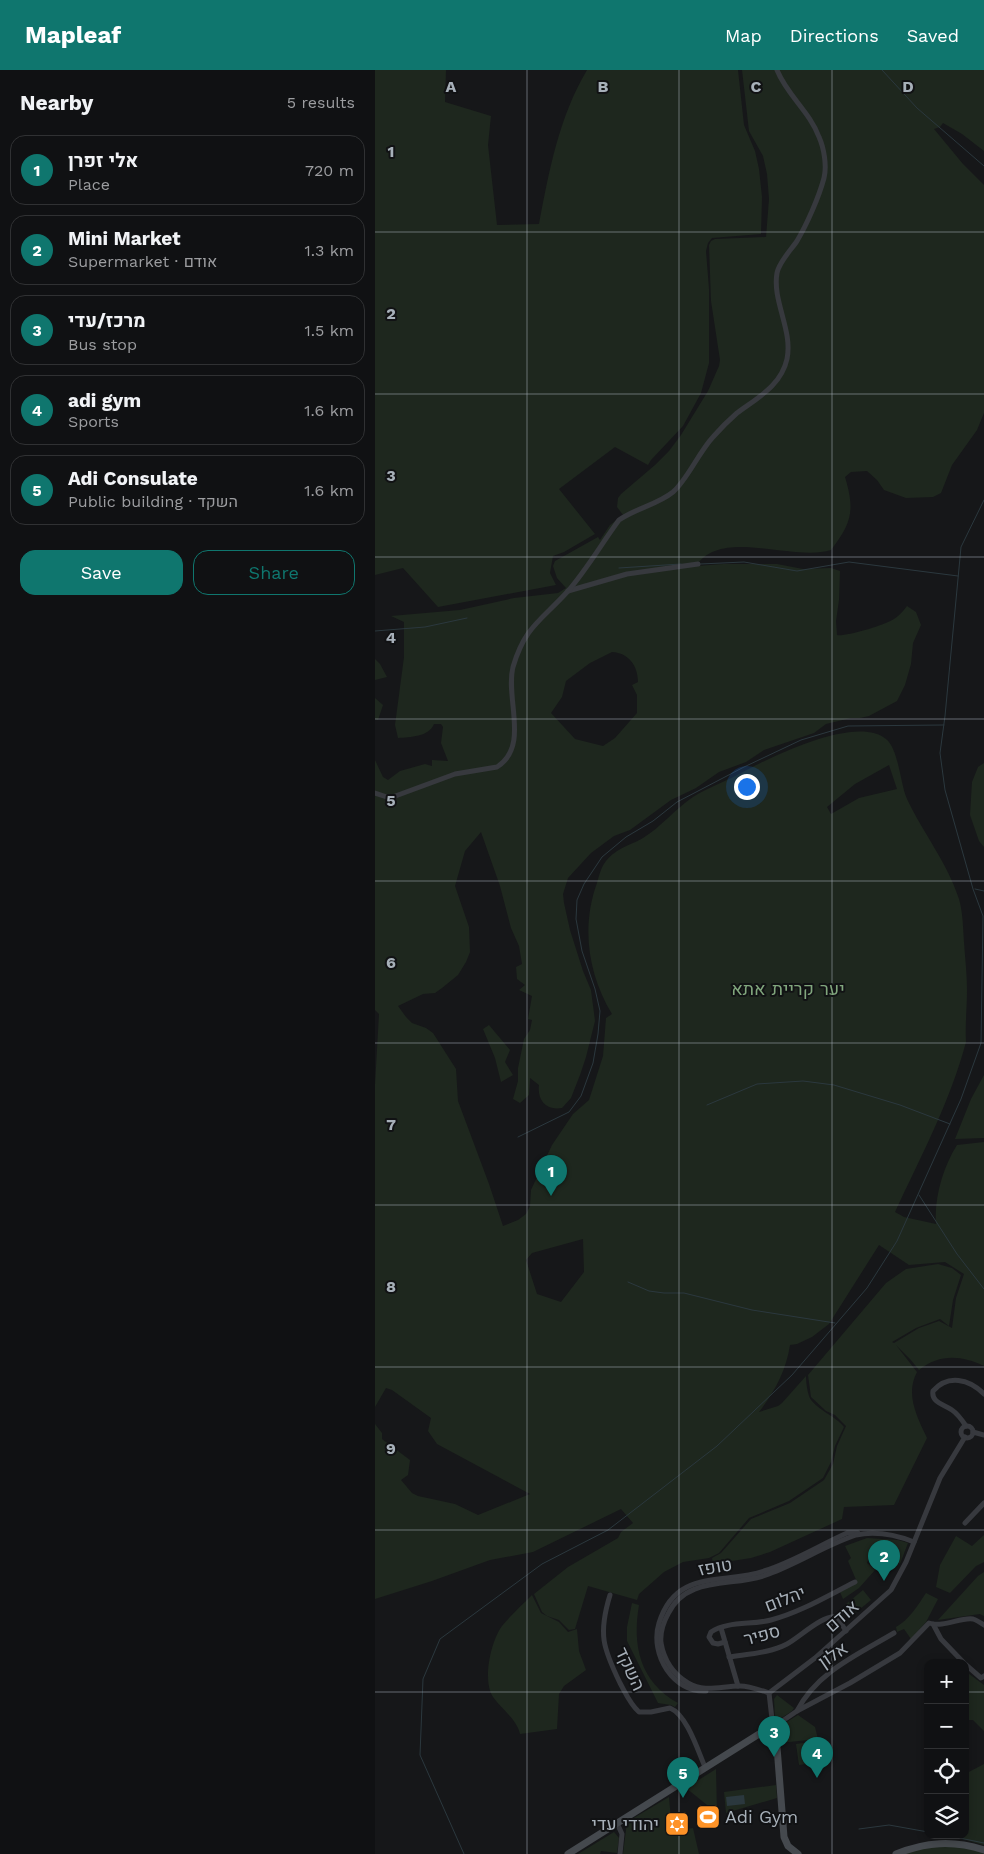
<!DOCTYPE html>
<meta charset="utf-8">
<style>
body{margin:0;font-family:"Work Sans",Heebo,sans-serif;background:#1e1f21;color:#f1f3f6}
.controls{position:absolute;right:15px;bottom:15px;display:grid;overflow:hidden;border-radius:10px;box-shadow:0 2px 8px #0003}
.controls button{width:45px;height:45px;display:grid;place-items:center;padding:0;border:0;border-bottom:1px solid #303133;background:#101113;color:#f1f3f6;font:25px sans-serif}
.you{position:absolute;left:371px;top:716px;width:18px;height:18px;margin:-12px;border:4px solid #fff;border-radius:50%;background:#1a73e8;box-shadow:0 0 0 8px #1a73e833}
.badge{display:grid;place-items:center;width:32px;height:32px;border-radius:50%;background:#0f766e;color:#fff;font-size:16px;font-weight:700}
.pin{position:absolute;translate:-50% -41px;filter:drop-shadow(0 1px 2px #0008)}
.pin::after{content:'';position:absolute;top:26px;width:18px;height:15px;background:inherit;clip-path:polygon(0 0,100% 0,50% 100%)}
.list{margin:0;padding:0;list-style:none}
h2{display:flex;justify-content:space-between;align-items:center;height:65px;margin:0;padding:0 20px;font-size:21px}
h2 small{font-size:16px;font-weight:400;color:#9c9da0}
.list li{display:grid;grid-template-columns:32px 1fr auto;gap:15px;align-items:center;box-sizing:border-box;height:70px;margin:0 10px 10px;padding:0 10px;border:1px solid #303133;border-radius:15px}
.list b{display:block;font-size:19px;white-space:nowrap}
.list p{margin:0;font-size:16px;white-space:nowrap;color:#9c9da0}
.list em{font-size:16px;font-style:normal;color:#9c9da0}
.actions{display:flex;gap:10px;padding:15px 20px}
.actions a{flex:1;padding:11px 0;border:1px solid #0f766e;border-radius:15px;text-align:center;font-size:18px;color:#0f766e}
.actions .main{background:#0f766e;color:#fff}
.icon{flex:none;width:28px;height:28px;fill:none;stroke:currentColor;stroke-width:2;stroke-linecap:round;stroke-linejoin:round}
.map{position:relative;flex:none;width:609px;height:1784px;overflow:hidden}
header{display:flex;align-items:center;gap:30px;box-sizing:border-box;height:70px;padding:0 25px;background:#0f766e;color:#fff}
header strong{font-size:24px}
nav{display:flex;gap:28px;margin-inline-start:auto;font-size:18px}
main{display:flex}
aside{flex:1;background:#101113}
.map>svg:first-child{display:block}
.green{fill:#1e271e;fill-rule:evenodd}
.water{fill:#2b383e}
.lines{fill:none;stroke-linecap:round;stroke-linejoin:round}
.stream{stroke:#2b383e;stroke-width:1}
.street{stroke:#37393e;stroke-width:5}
.secondary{stroke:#45494e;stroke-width:7}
.grid{fill:none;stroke:#a7b0b9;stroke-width:1;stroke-opacity:0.55}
.labels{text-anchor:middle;stroke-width:4;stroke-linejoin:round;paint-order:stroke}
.park-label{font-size:18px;fill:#81a67d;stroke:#111214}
.street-label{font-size:18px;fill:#a7b0b9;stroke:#111214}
.poi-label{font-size:18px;fill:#a7b0b9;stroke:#111214;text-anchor:start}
.grid-label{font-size:16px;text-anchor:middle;font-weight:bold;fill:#a7b0b9;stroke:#111214;stroke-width:4;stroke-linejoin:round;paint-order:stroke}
</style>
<header>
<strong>Mapleaf</strong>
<nav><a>Map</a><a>Directions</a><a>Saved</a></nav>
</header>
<main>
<aside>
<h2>Nearby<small>5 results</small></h2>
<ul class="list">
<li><span class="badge">1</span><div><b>אלי זפרן</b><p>Place</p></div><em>720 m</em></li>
<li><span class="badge">2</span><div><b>Mini Market</b><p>Supermarket · אודם</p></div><em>1.3 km</em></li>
<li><span class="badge">3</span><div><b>מרכז/עדי</b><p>Bus stop</p></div><em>1.5 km</em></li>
<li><span class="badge">4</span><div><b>adi gym</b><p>Sports</p></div><em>1.6 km</em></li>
<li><span class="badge">5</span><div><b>Adi Consulate</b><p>Public building · השקד</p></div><em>1.6 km</em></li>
</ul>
<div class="actions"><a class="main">Save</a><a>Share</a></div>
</aside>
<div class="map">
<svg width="609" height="1784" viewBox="0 0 609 1784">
<rect width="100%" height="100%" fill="#161719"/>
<g class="green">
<path d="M 0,0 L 71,0 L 70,32 L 116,46 L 113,75 L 122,155 L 164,154 C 174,101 184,47 212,0 L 363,0 L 369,55 L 380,81 L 384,99 L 387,127 L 386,164 L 337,168 L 333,173 L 331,181 L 334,219 L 334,293 L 326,323 L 308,356 L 276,390 L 273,395 L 240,377 L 184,419 L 220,464 L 189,482 L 178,486 L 175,503 L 181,515 L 63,537 L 28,498 L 0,505 Z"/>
<path d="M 367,0 L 609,0 L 609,81 L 587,64 L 568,53 L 565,57 L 559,59 L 588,94 L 609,115 L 609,343 L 602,360 L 577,395 L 566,423 L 558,427 L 531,428 L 509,420 L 502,410 L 492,401 L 476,402 L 470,407 C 480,440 477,453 456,480 C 418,492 346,457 321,496 L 348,494 L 402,494 L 428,499 L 456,498 L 465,501 L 464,530 L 461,551 L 462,565 C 469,567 506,556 513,552 C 521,549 527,543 532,536 L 541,542 L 546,555 L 538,573 L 536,594 L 530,615 L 522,631 L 494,646 L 485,648 L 476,648 L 451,654 L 439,663 L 389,680 L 371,692 L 344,702 L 321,718 L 296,730 L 255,760 L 239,766 L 216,783 L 193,808 L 188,824 L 189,833 L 195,860 L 208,901 L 216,920 L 220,951 L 211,987 L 205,1005 L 196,1028 L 187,1038 C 171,1041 162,1030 164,1015 L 155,1008 L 154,1025 L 145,1033 L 138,1029 L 143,1011 L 143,998 L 149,969 L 155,960 L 157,950 L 153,949 L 157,926 L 144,920 L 150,915 L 142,909 L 141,897 L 147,894 L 144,876 L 136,858 L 125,816 L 106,762 L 90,781 L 80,816 L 94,857 L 95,882 L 91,892 L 83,905 L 67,918 L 60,923 L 48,924 L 23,936 L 31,947 L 37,953 L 51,958 L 58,963 L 81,999 L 83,1031 L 114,1114 L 128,1156 L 143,1150 L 151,1144 L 155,1136 L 156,1120 L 177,1075 L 198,1044 L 214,1030 L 228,986 L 231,948 L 237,944 C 213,904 206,857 222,813 C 224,806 226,797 231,791 C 243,777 254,776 268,768 C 286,757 300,739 318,727 C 332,718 349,712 364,704 C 394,688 481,644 511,669 C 524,680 525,713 532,729 C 548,763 572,792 584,829 C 588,843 588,858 589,872 C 590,888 592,904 592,920 C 592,938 590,955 591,972 C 575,1032 546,1086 520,1142 L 529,1147 L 561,1154 C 559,1128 568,1097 582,1075 L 609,1072 L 609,1296 C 586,1285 564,1284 544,1300 L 535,1289 L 521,1275 L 542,1302 C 530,1324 542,1347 552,1368 L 519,1435 L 469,1437 L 467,1449 L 395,1482 L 376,1488 L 338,1494 L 337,1488 L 346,1483 L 376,1449 L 415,1433 L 449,1410 L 458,1394 L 462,1376 L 471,1356 L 460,1345 L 451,1341 L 436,1327 L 433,1305 L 511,1213 L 531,1199 L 563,1194 L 577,1198 L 586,1205 L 578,1230 L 574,1256 L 565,1249 L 541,1258 L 517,1272 L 519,1273 L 544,1258 L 564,1251 L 577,1258 L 581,1228 L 589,1204 L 570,1192 L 534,1195 L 504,1175 L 454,1254 L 437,1267 L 422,1274 L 415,1275 C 411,1301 400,1321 384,1342 L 403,1336 L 407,1333 L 431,1306 C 431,1312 432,1320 434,1326 C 438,1338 461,1346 469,1357 L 460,1376 L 456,1392 L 448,1408 L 414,1431 L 374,1448 L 344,1483 L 334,1488 L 308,1492 L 289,1502 L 264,1524 L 262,1530 L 213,1516 L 200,1559 L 194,1560 L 184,1550 L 172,1546 L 167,1542 L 159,1524 L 193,1497 L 243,1468 L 246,1462 L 258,1453 L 246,1439 L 158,1482 L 115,1490 L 57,1511 L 0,1529 L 0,1354 L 7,1363 L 7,1369 L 35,1390 L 33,1405 L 26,1410 L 37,1423 L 43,1426 L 80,1434 L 103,1445 L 155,1424 L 62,1374 L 53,1361 L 56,1348 L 17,1320 L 11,1318 L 0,1337 L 0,1015 L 4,944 L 0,940 L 0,690 L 8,707 L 13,710 L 25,701 L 50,694 L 57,696 L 57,690 L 73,691 L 66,673 L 68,657 L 66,654 L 59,654 C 54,667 35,667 23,668 L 20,655 L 29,587 L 29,552 L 16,546 L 85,540 L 139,528 L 183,523 L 191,518 L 182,508 L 178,496 L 180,491 L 223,467 L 225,470 L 235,455 L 248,445 L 242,437 L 243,428 L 246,424 L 280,395 L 294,381 L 306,365 L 333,321 L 344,296 L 345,290 L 336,231 L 334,175 L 336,171 L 340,169 L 391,167 L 394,129 L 392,104 L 388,86 L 374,61 ZM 237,582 C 254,583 263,596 263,612 L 257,615 L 262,625 L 262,643 L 240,668 L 228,676 L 200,669 L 176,643 L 187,627 L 191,611 L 215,593 ZM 514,695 L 522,719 L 484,728 L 456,744 L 452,737 L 480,714 ZM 208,1169 L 209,1202 L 186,1232 L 162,1224 L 151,1190 L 157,1183 Z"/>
<polygon points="0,589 5,594 12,607 0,610"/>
<polygon points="0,628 8,635 3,650 0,649"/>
<polygon points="609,693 609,777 604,771 595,745 597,712 603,697"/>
<polygon points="114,955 135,980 130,992 138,1005 126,1012 120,988 108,959"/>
<polygon points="609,1005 609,1068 580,1069 596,1029"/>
<polygon points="609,1465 609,1492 601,1496 575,1523 561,1517 565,1495 581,1466 597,1476"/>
<polygon points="492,1468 523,1470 533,1473 525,1494 518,1488 512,1494 506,1491 509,1485 497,1480 492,1493 500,1500 484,1518 468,1529 465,1522 482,1512 473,1491 476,1488 470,1476"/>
<polygon points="609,1502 609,1546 605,1544 563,1550 603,1506"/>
<polygon points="488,1520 496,1530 479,1544 471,1534"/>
<path d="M 551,1523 L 563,1529 L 551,1552 L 536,1569 L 529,1559 L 522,1562 L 521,1557 C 534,1550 543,1535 551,1523 Z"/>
<path d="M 157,1525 L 166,1543 L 184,1552 L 193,1562 L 202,1559 L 204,1581 L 211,1600 L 189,1616 L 184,1624 L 182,1659 L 145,1664 C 142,1649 126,1639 118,1627 C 107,1610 116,1571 127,1556 C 136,1545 147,1535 157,1525 Z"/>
<path d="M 257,1533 L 264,1535 C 257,1576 265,1612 303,1633 L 300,1637 L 296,1635 L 283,1633 L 252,1571 L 252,1557 Z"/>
<polygon points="590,1601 609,1615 609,1661 598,1650 592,1650 590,1645"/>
<polygon points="402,1625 419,1638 417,1641 402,1651 400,1648 399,1629"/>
<polygon points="423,1645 440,1657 443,1669 404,1673 405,1656"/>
<polygon points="442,1671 445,1692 424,1695 421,1674"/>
<polygon points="609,1694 609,1775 574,1765 590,1765 590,1704"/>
<polygon points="341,1699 342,1743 311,1718"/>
<polygon points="401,1715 402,1728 351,1743 349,1722"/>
<polygon points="294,1727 297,1761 318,1758 324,1784 248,1784 252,1752"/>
<polygon points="239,1762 244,1768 242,1783 226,1781 225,1784 203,1784"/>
<polygon points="583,1776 609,1782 609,1784 527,1784 544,1778"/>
</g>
<polygon class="water" points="369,1725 370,1734 352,1736 351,1727"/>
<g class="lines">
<g class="stream">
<polyline points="507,0 542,38 609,96"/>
<polyline points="325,494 369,492 422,501 474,492 583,506"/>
<polyline points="244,498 306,494"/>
<polyline points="0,561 50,557 92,548"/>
<polyline points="600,819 609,821"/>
<polyline points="332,1035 382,1014 428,1011 459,1015 525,1035 575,1054"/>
<polyline points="143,1067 194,1042 206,1026 218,993 223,964 225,941 220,919 207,881 201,849 202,830 209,814 227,787 251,767 278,751 302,732 369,697 426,670 473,656 569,655"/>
<polyline points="544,1125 582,1184 609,1219"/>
<polyline points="253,1212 274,1221 289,1223 309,1223 377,1240 460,1253"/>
<polyline points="484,1759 514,1755 553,1762"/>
<polyline points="570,1765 609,1773"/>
<polyline points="89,1784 45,1685 48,1609 65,1569 167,1494 233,1460 342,1376 417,1305 492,1218 522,1171 586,1029 606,973 608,846 598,819 570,720 565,683 570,646 586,477 609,430"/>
</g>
<g class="street">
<polyline points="193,521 252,504 323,494"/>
<path d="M 0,723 L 15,728 L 80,704 L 122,697 C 155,676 130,628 138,597 C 150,556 167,550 193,521 C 212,499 227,473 244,450 C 261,438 282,435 298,422 C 312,410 324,382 338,367 C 345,359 354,350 362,343 C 382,328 406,316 412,289 C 418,260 397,231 402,203 C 404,192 416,180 422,171 C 432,154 444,127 449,108 C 452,96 449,78 444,67 C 435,42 412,25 402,0"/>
<path d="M 591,1356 C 587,1350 583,1344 577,1340 C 569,1334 556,1333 558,1321 C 573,1304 594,1309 609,1324"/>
<circle cx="592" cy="1362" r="6"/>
<polyline points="598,1362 609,1365"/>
<polyline points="590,1453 609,1433"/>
<path d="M 235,1525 C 223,1564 228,1578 245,1613 C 251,1624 255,1634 264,1642 L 276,1642 L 295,1638 C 312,1645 323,1681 330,1697"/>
<polyline points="558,1554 566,1569 589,1593"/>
<polyline points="346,1558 363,1616"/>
<path d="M 350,1572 L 343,1574 L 338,1573 L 334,1567 L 336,1562 C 352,1551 377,1555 396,1550 C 426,1542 452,1526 480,1512"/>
<path d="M 354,1587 C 373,1584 395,1583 412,1574 C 425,1567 448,1544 462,1547 L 471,1561"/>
<polyline points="590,1594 606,1608 609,1606"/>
<path d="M 331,1621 C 315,1622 301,1613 292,1600 C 283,1587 279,1569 284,1553 C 301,1498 348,1515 389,1501 C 418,1492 445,1475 472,1463 L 483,1463"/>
<path d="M 394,1623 C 385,1620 374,1616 365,1616 C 346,1616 330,1623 313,1613 C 298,1604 289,1590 286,1573 C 285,1563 288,1553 293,1544 C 312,1504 360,1518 394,1504 C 424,1493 451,1475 481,1465 C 500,1461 521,1465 539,1472"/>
<polyline points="394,1623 440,1588 516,1520 531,1492 565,1408 590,1367"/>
<polyline points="394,1623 398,1658"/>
<path d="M 422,1641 C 442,1602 482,1585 519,1563"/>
<path d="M 400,1659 L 403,1654 L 422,1641 L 475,1613 L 525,1583 L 554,1553 C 569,1558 585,1547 598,1549 C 601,1550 606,1553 609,1555"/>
<polyline points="242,1753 247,1764 245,1784"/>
</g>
<g class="secondary">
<circle cx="396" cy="1662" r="5"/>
<polyline points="401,1664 409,1767 413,1776 423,1784"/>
<polyline points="193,1784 392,1659"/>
<path d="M 521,1784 C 551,1772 578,1770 609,1780"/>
</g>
</g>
<path class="grid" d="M 152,0 L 152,1784M 304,0 L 304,1784M 457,0 L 457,1784M 0,162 L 609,162M 0,324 L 609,324M 0,487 L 609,487M 0,649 L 609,649M 0,811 L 609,811M 0,973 L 609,973M 0,1135 L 609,1135M 0,1297 L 609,1297M 0,1460 L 609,1460M 0,1622 L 553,1622M 590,1622 L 609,1622"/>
<defs>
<symbol id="stadium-square" viewBox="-11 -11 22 22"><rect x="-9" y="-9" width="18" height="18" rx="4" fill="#fe9328" stroke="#111214"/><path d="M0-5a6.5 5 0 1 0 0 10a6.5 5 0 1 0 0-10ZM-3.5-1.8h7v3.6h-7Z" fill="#fff"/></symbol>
<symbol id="synagogue-square" viewBox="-11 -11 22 22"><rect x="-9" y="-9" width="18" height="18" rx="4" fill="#fe9328" stroke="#111214"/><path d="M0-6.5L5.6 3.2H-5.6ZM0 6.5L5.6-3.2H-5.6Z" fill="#fff"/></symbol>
</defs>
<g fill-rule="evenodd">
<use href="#stadium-square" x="319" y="1733" width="28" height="28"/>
<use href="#synagogue-square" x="288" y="1740" width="28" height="28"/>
</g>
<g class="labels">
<g class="park-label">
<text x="413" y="925">יער קריית אתא</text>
</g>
<g class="street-label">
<text transform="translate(340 1497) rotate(-10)" y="6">טופז</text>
<text transform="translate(410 1529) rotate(-21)" y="6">יהלום</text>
<text transform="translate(467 1546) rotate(-41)" y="6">אודם</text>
<text transform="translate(387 1565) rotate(-15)" y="6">ספיר</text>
<text transform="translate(458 1585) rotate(-34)" y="6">אלון</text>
<text transform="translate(255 1599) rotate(65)" y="6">השקד</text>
</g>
<g class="poi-label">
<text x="350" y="1753">Adi Gym</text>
<text x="284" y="1760" text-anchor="end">יהודי עדי</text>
</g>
</g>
<g class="grid-label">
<text x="76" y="22">A</text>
<text x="228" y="22">B</text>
<text x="381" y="22">C</text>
<text x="533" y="22">D</text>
<text x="16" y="87">1</text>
<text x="16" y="249">2</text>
<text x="16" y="411">3</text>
<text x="16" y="573">4</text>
<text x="16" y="736">5</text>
<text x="16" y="898">6</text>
<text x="16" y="1060">7</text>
<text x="16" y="1222">8</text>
<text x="16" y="1384">9</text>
</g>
</svg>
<div class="controls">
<button>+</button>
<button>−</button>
<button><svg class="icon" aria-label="locate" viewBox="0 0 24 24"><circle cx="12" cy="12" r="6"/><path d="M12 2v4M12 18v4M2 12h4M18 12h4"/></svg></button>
<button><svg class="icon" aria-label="layers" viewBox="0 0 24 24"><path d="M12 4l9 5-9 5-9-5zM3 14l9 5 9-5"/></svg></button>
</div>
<div class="you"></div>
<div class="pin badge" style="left:176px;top:1126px">1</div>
<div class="pin badge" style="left:509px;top:1511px">2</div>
<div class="pin badge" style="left:399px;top:1687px">3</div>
<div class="pin badge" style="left:442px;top:1708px">4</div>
<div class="pin badge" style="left:308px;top:1728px">5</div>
</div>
</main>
